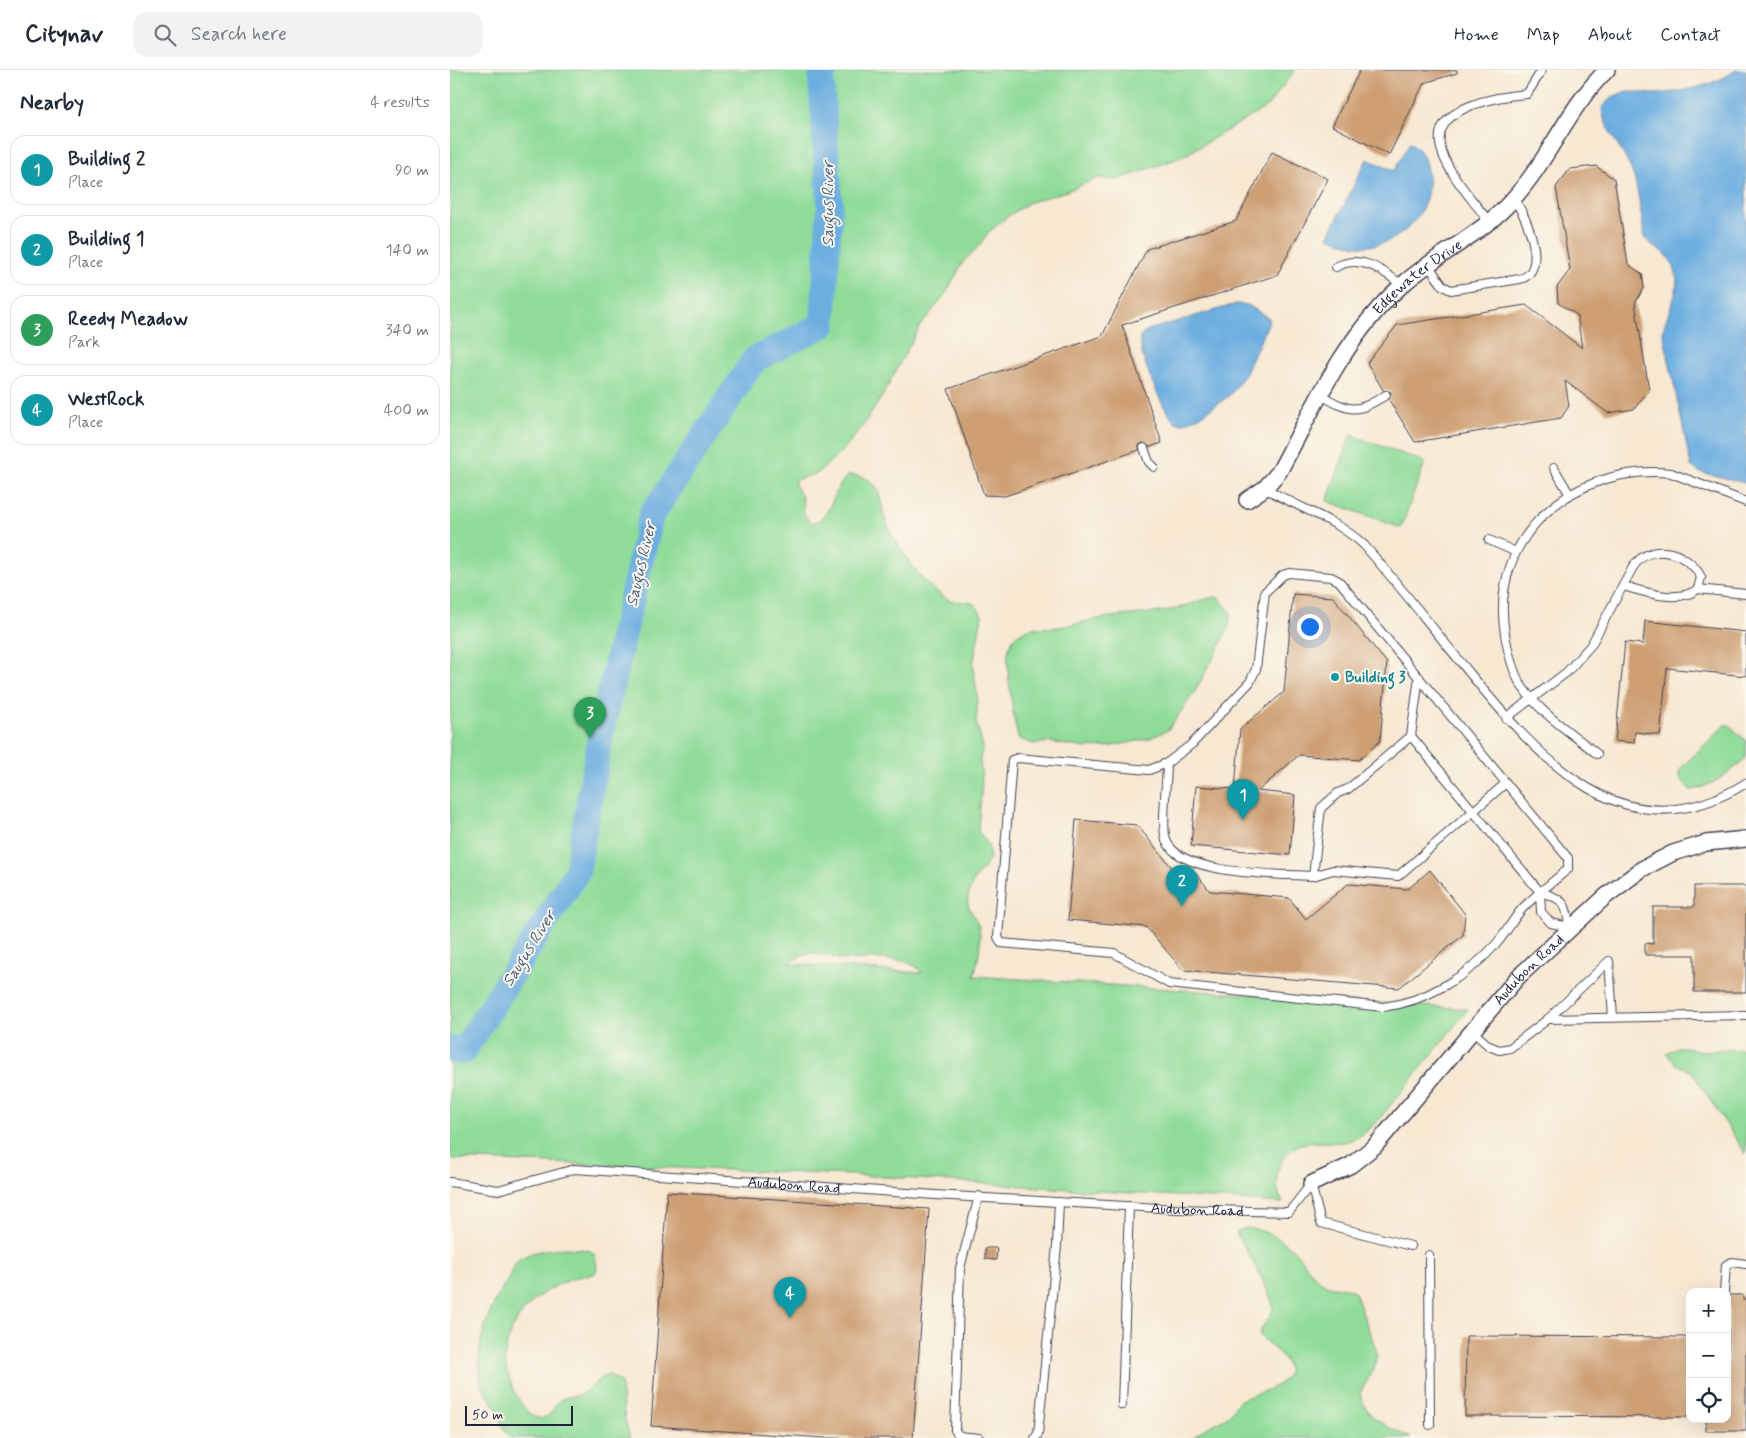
<!DOCTYPE html>
<meta charset="utf-8">
<style>
body{margin:0;font-family:Mynerve,sans-serif;background:#f2f2f3;color:#1f2937}
.controls{position:absolute;right:15px;bottom:15px;display:grid;overflow:hidden;border-radius:10px;box-shadow:0 5px 20px #0002}
.controls button{width:45px;height:45px;display:grid;place-items:center;padding:0;border:0;border-bottom:1px solid #e0e1e3;background:#fff;color:#1f2937;font:25px sans-serif}
.scale{position:absolute;left:15px;bottom:12px;width:108px;box-sizing:border-box;padding-left:5px;border:2px solid #22223b;border-top:0;font-size:14px;line-height:18px;white-space:nowrap;color:#22223b;-webkit-text-stroke:4px #fbf7ec;paint-order:stroke}
.you{position:absolute;left:859px;top:556px;width:18px;height:18px;margin:-12px;border:4px solid #fff;border-radius:50%;background:#1a73e8;box-shadow:0 0 0 8px #1a73e833}
.badge{display:grid;place-items:center;width:32px;height:32px;border-radius:50%;background:#1f6fb2;color:#fff;font-size:16px;font-weight:700}
.pin{position:absolute;translate:-50% -41px;filter:drop-shadow(0 1px 2px #0008)}
.pin::after{content:'';position:absolute;top:26px;width:18px;height:15px;background:inherit;clip-path:polygon(0 0,100% 0,50% 100%)}
.list{margin:0;padding:0;list-style:none}
h2{display:flex;justify-content:space-between;align-items:center;height:65px;margin:0;padding:0 20px;font-size:21px}
h2 small{font-size:16px;font-weight:400;color:#747a83}
.list li{display:grid;grid-template-columns:32px 1fr auto;gap:15px;align-items:center;box-sizing:border-box;height:70px;margin:0 10px 10px;padding:0 10px;border:1px solid #e0e1e3;border-radius:15px}
.list b{display:block;font-size:19px;white-space:nowrap}
.list p{margin:0;font-size:16px;white-space:nowrap;color:#747a83}
.list em{font-size:16px;font-style:normal;color:#747a83}
.icon{flex:none;width:28px;height:28px;fill:none;stroke:currentColor;stroke-width:2;stroke-linecap:round;stroke-linejoin:round}
.map{position:relative;flex:none;width:1296px;height:1368px;overflow:hidden}
header{display:flex;align-items:center;gap:30px;box-sizing:border-box;height:70px;padding:0 25px;background:#fff;border-bottom:1px solid #e0e1e3}
header strong{font-size:24px}
nav{display:flex;gap:28px;margin-inline-start:auto;font-size:18px}
.search{width:350px;height:45px;background:#f2f2f3;display:flex;align-items:center;gap:12px;box-sizing:border-box;padding:0 18px;border-radius:15px;color:#747a83;font-size:19px}
main{display:flex}
aside{flex:1;background:#fff}
.map>svg:first-child{display:block}
.green{fill:#8fdc99;stroke:#587f6a;fill-rule:evenodd}
.water{fill:#6caee0;stroke:#47688e}
.lines{fill:none;stroke-linecap:round;stroke-linejoin:round}
.river{stroke:#6caee0;stroke-width:26}
.building{fill:#cd9f73}
.service-casing{stroke:#424052;stroke-width:10}
.minor-casing{stroke:#424052;stroke-width:18}
.service{stroke:#fff;stroke-width:8}
.minor{stroke:#fff;stroke-width:15}
.culture-dot{fill:#0f9aa8;stroke:#fbf7ec;stroke-width:2}
.labels{text-anchor:middle;stroke-width:4;stroke-linejoin:round;paint-order:stroke}
.street-label{font-size:15px;fill:#22223b;stroke:#fbf7ec}
.culture-label{font-size:15px;font-weight:bold;fill:#0d838f;stroke:#fbf7ec;text-anchor:start}
.water-label{font-size:16px;font-style:italic;fill:#405a7d;stroke:#fbf7ec}
</style>
<header>
<strong>Citynav</strong>
<div class="search"><svg class="icon" aria-label="search" viewBox="0 0 24 24"><circle cx="10" cy="10" r="6"/><path d="M15 15l6 6"/></svg>Search here</div>
<nav><a>Home</a><a>Map</a><a>About</a><a>Contact</a></nav>
</header>
<main>
<aside>
<h2>Nearby<small>4 results</small></h2>
<ul class="list">
<li><span class="badge" style="background:#0f9aa8">1</span><div><b>Building 2</b><p>Place</p></div><em>90 m</em></li>
<li><span class="badge" style="background:#0f9aa8">2</span><div><b>Building 1</b><p>Place</p></div><em>140 m</em></li>
<li><span class="badge" style="background:#2e9e5b">3</span><div><b>Reedy Meadow</b><p>Park</p></div><em>340 m</em></li>
<li><span class="badge" style="background:#0f9aa8">4</span><div><b>WestRock</b><p>Place</p></div><em>400 m</em></li>
</ul>
</aside>
<div class="map">
<svg width="1296" height="1368" viewBox="0 0 1296 1368">
<rect width="100%" height="100%" fill="#fbf7ec"/>
<filter id="ink" filterUnits="userSpaceOnUse"><feTurbulence type="fractalNoise" baseFrequency=".02" numOctaves="2"/><feDisplacementMap in="SourceGraphic" scale="10" xChannelSelector="R" yChannelSelector="G"/><feConvolveMatrix kernelMatrix="1 2 1 2 8 2 1 2 1" color-interpolation-filters="sRGB"/></filter>
<filter id="wash" filterUnits="userSpaceOnUse"><feTurbulence type="fractalNoise" baseFrequency=".0096" numOctaves="4" result="noise"/><feDisplacementMap in="SourceGraphic" scale="20" xChannelSelector="R" yChannelSelector="G"/><feGaussianBlur stdDeviation="1.12" result="paint"/><feColorMatrix in="noise" values="0 0 0 0 0 0 0 0 0 0 0 0 0 0 0 0 0 1.4 0 .05"/><feComposite in="paint" operator="in"/></filter>
<g filter="url(#wash)">
<rect width="100%" height="100%" fill="#f7e8d2"/>
<g class="green">
<path d="M 0,0 L 845,0 L 820,33 L 810,41 L 732,87 L 667,110 L 648,108 L 617,121 L 580,132 L 558,146 L 538,163 L 528,177 L 513,192 L 495,225 L 470,256 L 433,325 L 412,357 L 393,380 L 368,403 L 345,410 C 344,418 350,420 352,428 C 355,440 350,442 361,453 C 384,448 381,418 399,405 C 408,406 418,407 424,414 C 432,423 431,440 436,451 C 442,467 451,480 461,494 C 470,507 483,521 497,529 C 511,536 524,524 532,546 L 523,595 L 528,631 L 526,652 L 533,676 L 530,689 L 532,712 L 528,761 L 538,774 L 540,788 C 532,802 520,810 518,828 C 516,838 526,847 529,857 C 532,874 528,890 524,906 L 1018,939 C 993,970 969,1002 943,1032 C 933,1044 923,1059 908,1067 C 885,1081 857,1061 837,1084 C 823,1099 825,1117 833,1133 L 405,1105 L 0,1089 ZM 361,882 C 370,884 379,887 388,889 C 409,891 459,882 472,903 L 340,894 L 351,885 Z"/>
<polygon points="901,365 975,392 951,458 877,431"/>
<path d="M 766,527 L 770,529 L 781,543 L 779,557 L 766,583 L 744,623 L 718,660 L 698,669 L 657,677 L 636,678 L 598,672 L 584,674 L 569,669 C 564,659 556,593 558,583 C 559,575 563,568 569,564 C 582,554 595,559 609,557 C 627,555 644,548 662,547 C 682,544 705,544 725,539 C 739,535 751,529 766,527 Z"/>
<path d="M 1275,655 L 1279,655 L 1296,671 L 1296,687 C 1287,698 1255,721 1240,720 L 1230,708 L 1230,699 Z"/>
<polygon points="1227,977 1237,977 1249,981 1296,979 1296,1084 1242,1002 1226,994 1216,983"/>
<path d="M 796,1158 C 814,1159 836,1170 847,1184 C 857,1195 863,1208 876,1215 C 886,1220 896,1214 905,1223 L 927,1282 L 925,1296 L 910,1323 C 916,1350 939,1357 961,1368 L 743,1368 C 749,1360 769,1353 779,1345 C 784,1341 785,1334 791,1330 C 804,1323 841,1317 838,1298 C 836,1285 818,1275 810,1266 C 809,1255 821,1250 823,1239 C 824,1227 795,1177 787,1165 L 787,1161 Z"/>
<path d="M 116,1178 L 139,1180 L 145,1185 L 147,1199 L 144,1204 C 100,1210 57,1241 55,1289 C 55,1304 74,1354 94,1348 C 103,1345 104,1333 112,1329 C 117,1326 125,1327 130,1325 C 140,1320 147,1309 158,1304 L 171,1313 C 172,1331 174,1350 180,1368 L 61,1368 C 52,1361 51,1348 46,1338 C 42,1330 32,1320 31,1311 C 24,1273 38,1242 57,1211 C 61,1203 63,1193 71,1188 C 84,1180 101,1179 116,1178 Z"/>
</g>
<g class="water">
<path d="M 1286,0 L 1296,0 L 1296,413 L 1249,402 L 1241,396 L 1213,262 C 1217,236 1239,215 1218,187 C 1211,178 1200,177 1195,167 C 1190,146 1190,122 1182,102 C 1175,82 1154,59 1152,39 C 1157,31 1163,25 1173,23 C 1183,20 1194,24 1204,24 C 1232,22 1264,16 1286,0 Z"/>
<path d="M 960,72 C 971,79 975,88 977,100 C 985,137 956,172 919,176 C 905,178 892,172 878,167 L 917,89 L 944,101 Z"/>
<path d="M 786,234 L 798,235 L 820,249 L 796,303 L 780,325 L 751,346 L 732,354 L 725,352 C 713,342 687,281 690,267 L 698,260 Z"/>
</g>
<g class="lines">
<polyline class="river" points="0,979 13,982 127,802 152,657 201,446 305,289 373,255 380,133 371,9 375,0"/>
</g>
<g id="blocks">
<g class="building">
<polygon points="910,0 1007,0 1007,3 974,13 939,85 882,56"/>
<polygon points="822,82 878,109 827,205 672,255 712,373 700,377 693,373 689,375 689,380 555,426 534,425 498,319 652,266 697,179 786,151"/>
<polygon points="1146,96 1164,109 1178,194 1192,204 1194,218 1185,233 1199,320 1184,339 1158,343 1115,311 1119,336 1111,348 965,372 939,330 941,322 933,320 917,293 947,255 1076,235 1132,278 1127,245 1108,233 1107,217 1120,200 1106,117 1120,99"/>
<polygon points="843,524 883,527 937,593 930,671 909,690 849,685 808,721 845,725 840,785 741,776 746,716 785,719 790,659 834,622"/>
<polygon points="1195,551 1296,562 1296,606 1217,598 1210,665 1185,662 1184,673 1165,671 1175,572 1193,574"/>
<polygon points="626,750 687,755 723,799 743,800 760,821 839,828 856,849 898,814 958,819 980,800 1015,844 1013,865 949,918 733,900 696,857 618,850"/>
<polygon points="1244,816 1296,816 1296,922 1244,922 1244,885 1195,885 1195,873 1203,874 1203,837 1244,837"/>
<polygon points="217,1122 479,1139 463,1368 375,1368 201,1356"/>
<polygon points="535,1178 547,1178 546,1190 535,1189"/>
<polygon points="1279,1225 1293,1225 1293,1230 1296,1230 1296,1361 1256,1361 1256,1349 1277,1349"/>
<polygon points="1016,1266 1240,1267 1239,1347 1015,1346"/>
</g>
</g>
</g>
<g filter="url(#ink)">
<use href="#blocks" fill-opacity="0" stroke="#424052" stroke-width="1"/>
<g class="lines">
<defs>
<g id="service">
<path d="M 1039,152 C 1024,131 994,100 990,74 C 984,36 1050,26 1077,24 L 1092,0"/>
<path d="M 978,195 L 993,216 L 1001,220 L 1070,209 C 1100,201 1076,145 1064,129"/>
<path d="M 886,197 C 911,183 933,201 952,215"/>
<path d="M 871,325 C 902,343 906,343 936,325"/>
<polyline points="694,378 699,392 704,397"/>
<polyline points="1104,398 1120,425"/>
<path d="M 815,418 C 848,438 886,449 914,475 C 950,516 983,559 1018,601 C 1089,688 1175,789 1296,713"/>
<polyline points="1039,470 1066,482"/>
<path d="M 839,503 L 881,507 L 889,511 L 1118,788 L 1118,799 C 1103,812 1086,824 1072,839 C 1063,849 1057,862 1047,873 C 1019,905 976,932 933,937 L 719,914 L 664,883 L 551,873 L 548,867 L 562,690 L 568,688 L 699,700 L 717,693 L 742,674 L 800,612 L 806,599 L 815,522 L 833,505 Z"/>
<path d="M 1173,516 C 1195,522 1228,534 1248,519"/>
<path d="M 1056,648 L 1117,602 L 1141,575 L 1183,497 C 1200,471 1237,481 1251,507 L 1248,519 L 1296,524"/>
<path d="M 961,666 L 1090,822 C 1114,829 1117,833 1119,857 L 1101,853 L 1091,842 L 1090,822"/>
<path d="M 1147,684 C 1122,663 1089,643 1071,615 C 1062,600 1058,582 1055,564 C 1038,465 1126,393 1221,403 L 1296,432"/>
<path d="M 717,693 C 717,713 711,754 716,770 C 729,806 830,804 863,806 L 871,738 L 888,723 L 898,719 L 961,666 L 969,607"/>
<polyline points="863,806 883,800 948,806 1056,713"/>
<polyline points="1098,949 1159,891 1163,947"/>
<polyline points="1021,960 1039,976 1049,980 1060,978 1098,949 1296,945"/>
<path id="s1" d="M 0,1112 L 48,1120 L 125,1099 L 485,1125 L 726,1139 L 839,1142 L 861,1114"/>
<polyline points="861,1114 871,1153 961,1176"/>
<polyline points="529,1126 510,1198 505,1360 509,1366 529,1368"/>
<polyline points="979,1185 980,1355"/>
<polyline points="1274,1222 1276,1195 1282,1192 1296,1194"/>
<polyline points="672,1335 679,1136"/>
<polyline points="585,1368 588,1364 607,1176 609,1132"/>
</g>
<g id="minor">
<path id="s2" d="M 797,430 L 815,418 L 829,402 C 864,337 895,266 951,216 C 986,184 1032,165 1064,128 C 1100,88 1118,37 1157,0"/>
<path id="s3" d="M 861,1114 L 901,1095 L 925,1076 L 1068,907 L 1156,826 L 1192,799 L 1223,783 L 1256,773 L 1296,769"/>
</g>
</defs>
<use href="#service" class="service-casing"/>
<use href="#minor" class="minor-casing"/>
<use href="#service" class="service"/>
<use href="#minor" class="minor"/>
</g>
</g>
<circle class="culture-dot" cx="885" cy="607" r="5"/>
<g class="labels">
<g class="street-label">
<text dy="5" stroke="none"><textPath href="#s2" startOffset="285">Edgewater Drive</textPath></text>
<text dy="5" stroke="none"><textPath href="#s3" startOffset="309">Audubon Road</textPath></text>
<text dy="5" stroke="none"><textPath href="#s1" startOffset="348">Audubon Road</textPath></text>
<text dy="5" stroke="none"><textPath href="#s1" startOffset="752">Audubon Road</textPath></text>
</g>
<g class="culture-label">
<text x="895" y="612">Building 3</text>
</g>
<g class="water-label">
<text transform="translate(377 134) rotate(-90)" y="6">Saugus River</text>
<text transform="translate(190 494) rotate(-77)" y="6">Saugus River</text>
<text transform="translate(78 878) rotate(-58)" y="6">Saugus River</text>
</g>
</g>
</svg>
<div class="controls">
<button>+</button>
<button>−</button>
<button><svg class="icon" aria-label="locate" viewBox="0 0 24 24"><circle cx="12" cy="12" r="6"/><path d="M12 2v4M12 18v4M2 12h4M18 12h4"/></svg></button>
</div>
<div class="scale">50 m</div>
<div class="you"></div>
<div class="pin badge" style="left:793px;top:750px;background:#0f9aa8">1</div>
<div class="pin badge" style="left:732px;top:836px;background:#0f9aa8">2</div>
<div class="pin badge" style="left:140px;top:668px;background:#2e9e5b">3</div>
<div class="pin badge" style="left:340px;top:1248px;background:#0f9aa8">4</div>
</div>
</main>
